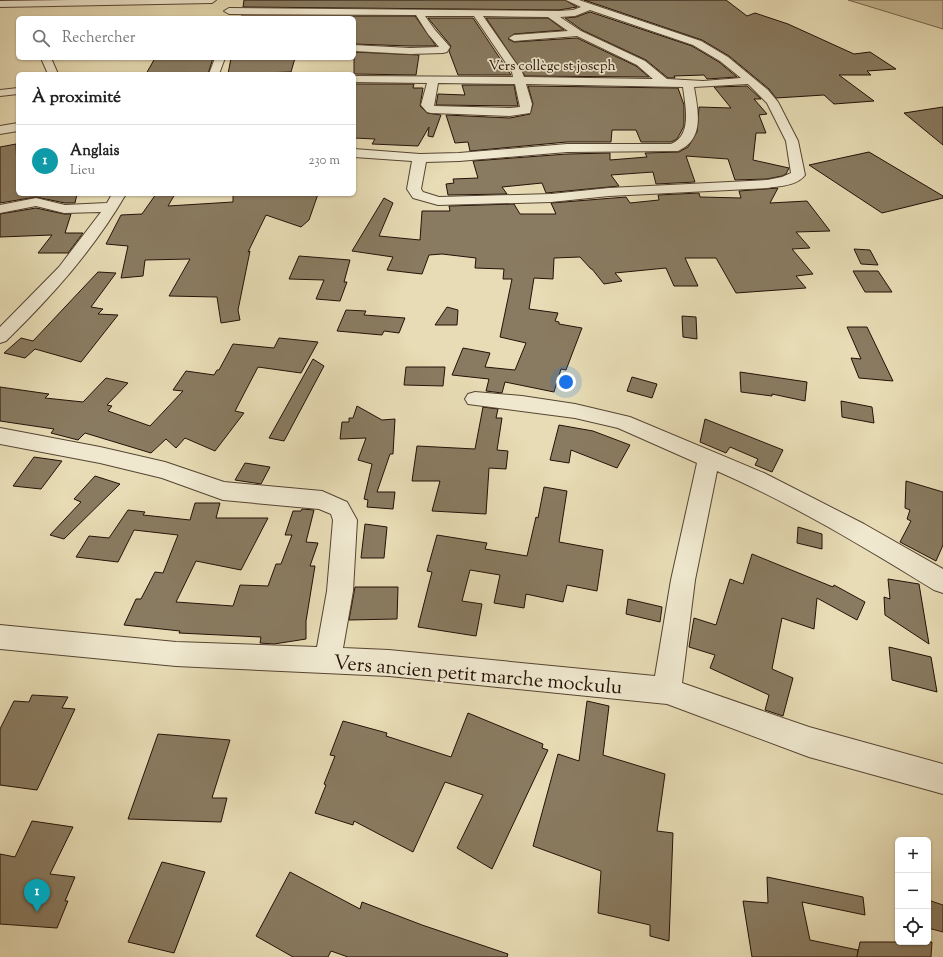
<!DOCTYPE html>
<html lang="fr">
<meta charset="utf-8">
<style>
body{margin:0;font-family:"Sorts Mill Goudy",serif;background:#f2f2f2;color:#222}
.controls{position:absolute;right:12px;bottom:12px;display:grid;overflow:hidden;border-radius:6px;box-shadow:0 1px 3px #0004}
.controls button{width:36px;height:36px;display:grid;place-items:center;padding:0;border:0;border-bottom:1px solid #e0e0e0;background:#fff;color:#222;font:20px sans-serif}
.you{position:absolute;left:566px;top:382px;width:14px;height:14px;margin:-10px;border:3px solid #fff;border-radius:50%;background:#1a73e8;box-shadow:0 0 0 6px #1a73e833}
.badge{display:grid;place-items:center;width:26px;height:26px;border-radius:50%;background:#0b8043;color:#fff;font-size:13px;font-weight:700}
.pin{position:absolute;translate:-50% -33px;filter:drop-shadow(0 1px 2px #0008)}
.pin::after{content:'';position:absolute;top:21px;width:14px;height:12px;background:inherit;clip-path:polygon(0 0,100% 0,50% 100%)}
.list{margin:0;padding:0;list-style:none}
h2{display:flex;justify-content:space-between;align-items:center;height:52px;margin:0;padding:0 16px;font-size:17px}
h2 small{font-size:13px;font-weight:400;color:#767676}
.list li{display:grid;grid-template-columns:26px 1fr auto;gap:12px;align-items:center;box-sizing:border-box;height:72px;padding:0 16px;border-top:1px solid #e0e0e0}
.list b{display:block;font-size:15px;white-space:nowrap}
.list p{margin:0;font-size:13px;white-space:nowrap;color:#767676}
.list em{font-size:13px;font-style:normal;color:#767676}
.icon{flex:none;width:22px;height:22px;fill:none;stroke:currentColor;stroke-width:2;stroke-linecap:round;stroke-linejoin:round}
.map{position:relative;flex:none;width:943px;height:957px;overflow:hidden}
.search{position:absolute;background:#fff;box-shadow:0 1px 3px #0004;left:16px;top:16px;width:340px;height:44px;display:flex;align-items:center;gap:10px;box-sizing:border-box;padding:0 14px;border-radius:6px;color:#767676;font-size:15px}
.panel{position:absolute;background:#fff;box-shadow:0 1px 3px #0004;left:16px;top:72px;width:340px;height:124px;border-radius:6px}
.map>svg:first-child{display:block}
.green{fill:#c6b997;stroke:#75654f}
.building{fill:#897b61;stroke:#241107}
.lines{fill:none;stroke-linecap:round;stroke-linejoin:round}
.minor-casing{stroke:#554432;stroke-width:2}
.minor{fill:#efe8cf;fill-rule:evenodd}
.labels{text-anchor:middle;stroke-width:3.5;stroke-linejoin:round;paint-order:stroke}
.far-street-label{font-size:14px;fill:#241107;stroke:#efe8cf}
.near-street-label{font-size:20px;fill:#241107;stroke:#efe8cf}
</style>
<div class="map">
<svg width="943" height="957" viewBox="0 0 943 957">
<rect width="100%" height="100%" fill="#e7dcb5"/>
<filter id="stains"><feTurbulence type="fractalNoise" baseFrequency=".005" numOctaves="4"/><feColorMatrix values="0 0 0 0 .2 0 0 0 0 .09 0 0 0 0 .02 0 0 0 .5 -.17"/></filter>
<radialGradient id="worn" r=".72"><stop offset=".6" stop-color="#630" stop-opacity="0"/><stop offset="1" stop-color="#630" stop-opacity=".3"/></radialGradient>
<polygon class="green" points="848,0 943,0 943,29"/>
<g class="building">
<polygon points="244,0 565,0 577,7 559,10 243,7"/>
<polygon points="584,0 726,0 747,16 755,13 788,24 854,54 870,52 896,69 867,71 871,75 839,75 874,101 834,104 824,95 776,98 769,89 729,56 702,40"/>
<polygon points="590,12 692,46 719,62 737,77 707,79 704,75 674,76 675,78 668,78 646,60 582,30 565,18 576,17"/>
<polygon points="241,16 415,16 436,46 410,46 354,44 354,18 240,18"/>
<polygon points="428,18 473,18 511,75 458,75 449,51 451,46"/>
<polygon points="486,18 548,18 564,30 514,34 508,39 514,42 577,38 636,66 649,77 525,76"/>
<polygon points="354,52 419,55 416,75 354,74"/>
<polygon points="155,58 213,58 208,74 146,74"/>
<polygon points="231,58 295,58 291,72 228,74"/>
<polygon points="354,84 414,84 413,88 423,88 420,106 427,113 441,115 433,137 428,136 429,127 418,146 372,144 375,139 354,138"/>
<polygon points="462,85 514,85 518,106 436,105 438,94 465,95"/>
<polygon points="528,86 678,88 684,105 684,126 677,139 671,142 641,142 636,130 612,130 611,142 567,142 470,151 468,142 455,143 446,115 510,118 530,114 533,104"/>
<polygon points="747,86 761,99 754,99 767,114 759,115 766,133 756,133 753,160 789,168 786,174 782,176 767,179 735,180 728,159 686,156 695,182 656,184 653,172 611,175 619,186 546,193 542,183 502,187 507,194 448,195 446,184 454,183 453,179 478,178 473,161 567,154 610,153 610,160 647,157 645,153 679,152 688,147 697,132 699,107 731,108 714,87"/>
<polygon points="943,107 943,145 904,113"/>
<polygon points="16,144 18,194 77,194 75,203 65,203 36,197 0,203 0,147"/>
<polygon points="869,152 943,196 943,198 882,213 809,165"/>
<polygon points="778,188 770,203 807,201 830,231 796,232 810,248 792,249 813,274 796,276 806,288 736,293 716,258 685,258 698,286 674,286 666,268 615,273 622,281 604,284 592,269 591,269 580,257 554,258 553,279 534,278 529,309 558,313 555,321 559,322 559,324 582,328 566,370 561,369 554,392 505,382 502,393 486,391 489,379 452,375 463,348 490,353 485,367 515,370 526,343 500,337 512,279 503,279 504,269 475,268 476,258 442,254 429,255 422,274 387,270 393,257 352,251 384,198 393,203 379,236 420,240 422,211 450,211 449,206 514,204 520,214 556,214 551,203 626,197 630,203 659,200 658,195 699,193 700,197 741,198 739,191"/>
<polygon points="156,194 175,194 168,206 233,202 233,194 318,194 309,220 301,227 266,215 248,252 250,251 238,310 240,320 221,323 217,297 169,296 190,259 145,260 143,276 121,278 128,246 106,244 121,215 142,214"/>
<polygon points="36,208 64,214 71,214 65,233 83,233 68,253 38,253 52,235 0,237 0,214"/>
<polygon points="854,249 870,250 878,265 861,264"/>
<polygon points="299,256 350,260 344,282 347,282 340,301 316,299 324,280 289,279"/>
<polygon points="853,271 878,271 892,292 865,292"/>
<polygon points="98,272 116,273 91,307 103,309 98,314 118,315 81,362 35,349 25,358 4,353 21,338 33,341"/>
<polygon points="447,307 458,310 457,325 435,325"/>
<polygon points="346,310 366,311 364,315 405,318 399,333 384,331 382,335 337,331"/>
<polygon points="682,316 696,317 697,339 683,337"/>
<polygon points="847,327 867,327 893,381 859,378 851,358 861,359"/>
<polygon points="279,338 318,342 301,373 258,367 235,411 244,413 215,451 185,438 176,448 166,439 151,453 85,433 78,440 51,433 54,429 0,421 0,387 49,394 45,398 83,402 106,378 128,383 107,405 112,406 108,411 150,426 183,391 173,390 186,371 214,375 217,370 219,370 233,344 274,348"/>
<polygon points="313,359 324,366 284,441 269,438"/>
<polygon points="406,367 445,367 443,386 404,385"/>
<polygon points="740,372 807,382 805,401 772,394 772,396 741,392"/>
<polygon points="632,377 657,384 652,398 627,391"/>
<polygon points="841,401 872,407 874,423 842,417"/>
<polygon points="357,406 382,420 395,419 393,454 390,454 377,492 395,492 393,509 367,507 368,500 364,499 372,464 358,460 366,438 340,439 342,422 349,422 349,418 353,418"/>
<polygon points="483,407 498,409 496,418 502,418 497,450 508,451 506,469 489,468 486,514 432,511 440,481 412,481 417,446 475,449"/>
<polygon points="705,419 783,450 772,472 755,465 758,459 730,447 726,453 700,442"/>
<polygon points="559,425 593,431 630,445 617,468 571,450 569,463 550,460"/>
<polygon points="34,457 62,461 41,489 13,486"/>
<polygon points="245,463 270,467 261,484 235,480"/>
<polygon points="95,476 120,484 64,539 50,535 81,502 74,499"/>
<polygon points="906,481 943,492 943,545 936,561 900,542 911,521 907,519 910,510 905,508"/>
<polygon points="544,487 567,491 559,542 603,550 597,591 567,585 563,602 526,594 524,608 494,603 500,575 470,570 462,601 482,604 476,636 418,627 432,572 427,571 437,535 487,543 485,549 527,556 536,517 538,518"/>
<polygon points="195,503 220,503 216,518 268,518 241,570 196,561 176,602 233,606 240,585 268,586 276,564 281,564 292,535 285,535 293,511 301,511 302,509 314,510 306,542 318,543 310,566 315,566 306,621 306,639 274,644 260,643 261,637 179,633 180,631 124,625 136,599 141,599 155,572 163,573 178,535 134,530 118,562 76,557 89,536 109,538 128,510 145,512 143,515 190,520"/>
<polygon points="365,524 387,527 384,558 361,558"/>
<polygon points="798,527 822,534 822,549 797,543"/>
<polygon points="752,554 833,587 834,585 865,602 857,620 817,598 814,629 782,618 772,669 793,678 783,716 765,710 769,695 710,668 715,655 689,647 694,618 716,625 730,579 743,584"/>
<polygon points="888,579 919,584 929,644 885,615 884,597 890,599"/>
<polygon points="355,587 398,587 397,619 349,620"/>
<polygon points="628,599 662,607 660,622 626,614"/>
<polygon points="889,647 931,657 937,692 892,680"/>
<polygon points="32,695 68,697 62,708 75,709 37,790 0,785 0,729 14,701 29,702"/>
<polygon points="587,701 609,706 603,755 665,774 657,831 673,833 669,941 650,936 650,925 598,913 601,871 533,846 558,754 579,761"/>
<polygon points="468,713 543,744 542,748 548,750 492,869 457,848 483,795 445,782 413,852 354,821 353,825 315,813 326,785 324,784 335,756 330,755 343,721 387,733 386,736 451,757"/>
<polygon points="158,734 230,740 212,798 227,798 221,822 128,819"/>
<polygon points="32,821 73,827 50,874 75,877 65,901 68,901 57,928 0,924 0,854 15,857"/>
<polygon points="162,862 205,872 174,953 128,942"/>
<polygon points="290,872 360,909 362,902 422,925 508,954 507,957 348,957 331,951 328,957 293,957 256,936"/>
<polygon points="767,877 863,897 865,915 802,902 810,940 858,950 857,957 752,957 743,901 768,903"/>
<polygon points="928,900 943,905 943,932 928,928"/>
<polygon points="860,942 932,942 931,957 857,957"/>
</g>
<g class="lines">
<defs>
<g id="minor">
<polygon points="69,0 216,0 212,3 0,7 0,1"/>
<path d="M 566,0 L 579,0 L 701,41 L 728,57 L 768,90 L 778,102 L 798,141 L 805,175 C 797,186 779,186 767,188 L 609,196 L 551,202 L 438,205 L 413,198 L 407,189 L 412,161 L 354,157 L 354,149 L 420,154 L 459,153 L 567,144 L 671,144 C 693,135 685,105 683,87 L 526,84 L 532,104 L 530,113 L 510,116 L 431,113 L 427,112 L 421,105 L 427,83 L 354,82 L 354,76 L 513,77 L 512,72 L 474,16 L 425,16 L 435,30 L 450,47 L 447,52 L 443,53 L 410,54 L 354,51 L 354,45 L 410,48 L 439,47 L 428,34 L 416,15 L 229,14 L 224,11 L 229,8 L 559,11 L 573,10 L 581,7 ZM 590,10 L 693,45 L 720,61 L 741,78 L 703,81 L 667,79 L 645,61 L 581,31 L 560,17 L 575,16 ZM 483,16 L 548,17 L 568,31 L 514,35 L 509,38 L 514,41 L 577,36 L 637,65 L 653,79 L 524,77 L 522,72 ZM 438,83 L 515,84 L 520,107 L 510,108 L 434,106 ZM 748,84 L 767,103 L 786,141 L 791,173 L 782,177 L 767,180 L 609,188 L 551,194 L 439,197 L 423,192 L 421,189 L 426,162 L 459,161 L 567,152 L 678,151 C 705,139 698,111 694,87 Z"/>
<polygon points="41,58 51,58 58,74 48,74"/>
<polygon points="215,58 225,58 219,74 209,74"/>
<polygon points="18,88 18,94 0,96 0,90"/>
<polygon points="18,123 18,131 0,134 0,126"/>
<path d="M 112,194 L 126,194 C 94,249 52,296 6,341 L 0,343 L 0,327 L 59,267 L 101,212 L 64,213 L 36,206 L 0,213 L 0,205 L 36,198 L 65,205 L 107,203 Z"/>
<path d="M 475,392 L 522,396 L 575,404 L 630,417 L 764,473 L 864,524 L 943,569 L 943,593 L 934,590 C 864,547 793,504 717,471 L 695,580 L 682,683 L 809,727 L 943,764 L 943,794 L 809,757 L 667,704 L 389,676 L 176,666 L 0,649 L 0,625 L 176,642 L 317,647 L 327,591 L 333,520 L 331,514 L 319,509 L 223,500 L 162,478 L 100,463 L 0,444 L 0,428 L 100,447 L 165,462 L 224,482 L 322,491 L 347,502 L 357,520 L 353,591 L 343,648 L 389,650 L 655,676 L 671,580 L 697,463 L 618,428 L 575,418 L 468,404 L 465,399 L 468,394 Z"/>
</g>
</defs>
<use href="#minor" class="minor-casing"/>
<use href="#minor" class="minor"/>
</g>
<g class="labels">
<g class="far-street-label">
<text x="552" y="70">Vers collège st joseph</text>
</g>
<g class="near-street-label">
<text transform="translate(478 674) rotate(5)" y="7">Vers ancien petit marche mockulu</text>
</g>
</g>
<rect width="100%" height="100%" filter="url(#stains)"/>
<rect width="100%" height="100%" fill="url(#worn)"/>
</svg>
<div class="controls">
<button>+</button>
<button>−</button>
<button><svg class="icon" aria-label="locate" viewBox="0 0 24 24"><circle cx="12" cy="12" r="6"/><path d="M12 2v4M12 18v4M2 12h4M18 12h4"/></svg></button>
</div>
<div class="you"></div>
<div class="pin badge" style="left:37px;top:912px;background:#0f9aa8">1</div>
<div class="search"><svg class="icon" aria-label="search" viewBox="0 0 24 24"><circle cx="10" cy="10" r="6"/><path d="M15 15l6 6"/></svg>Rechercher</div>
<section class="panel">
<h2>À proximité<small></small></h2>
<ul class="list">
<li><span class="badge" style="background:#0f9aa8">1</span><div><b>Anglais</b><p>Lieu</p></div><em>230 m</em></li>
</ul>
</section>
</div>
